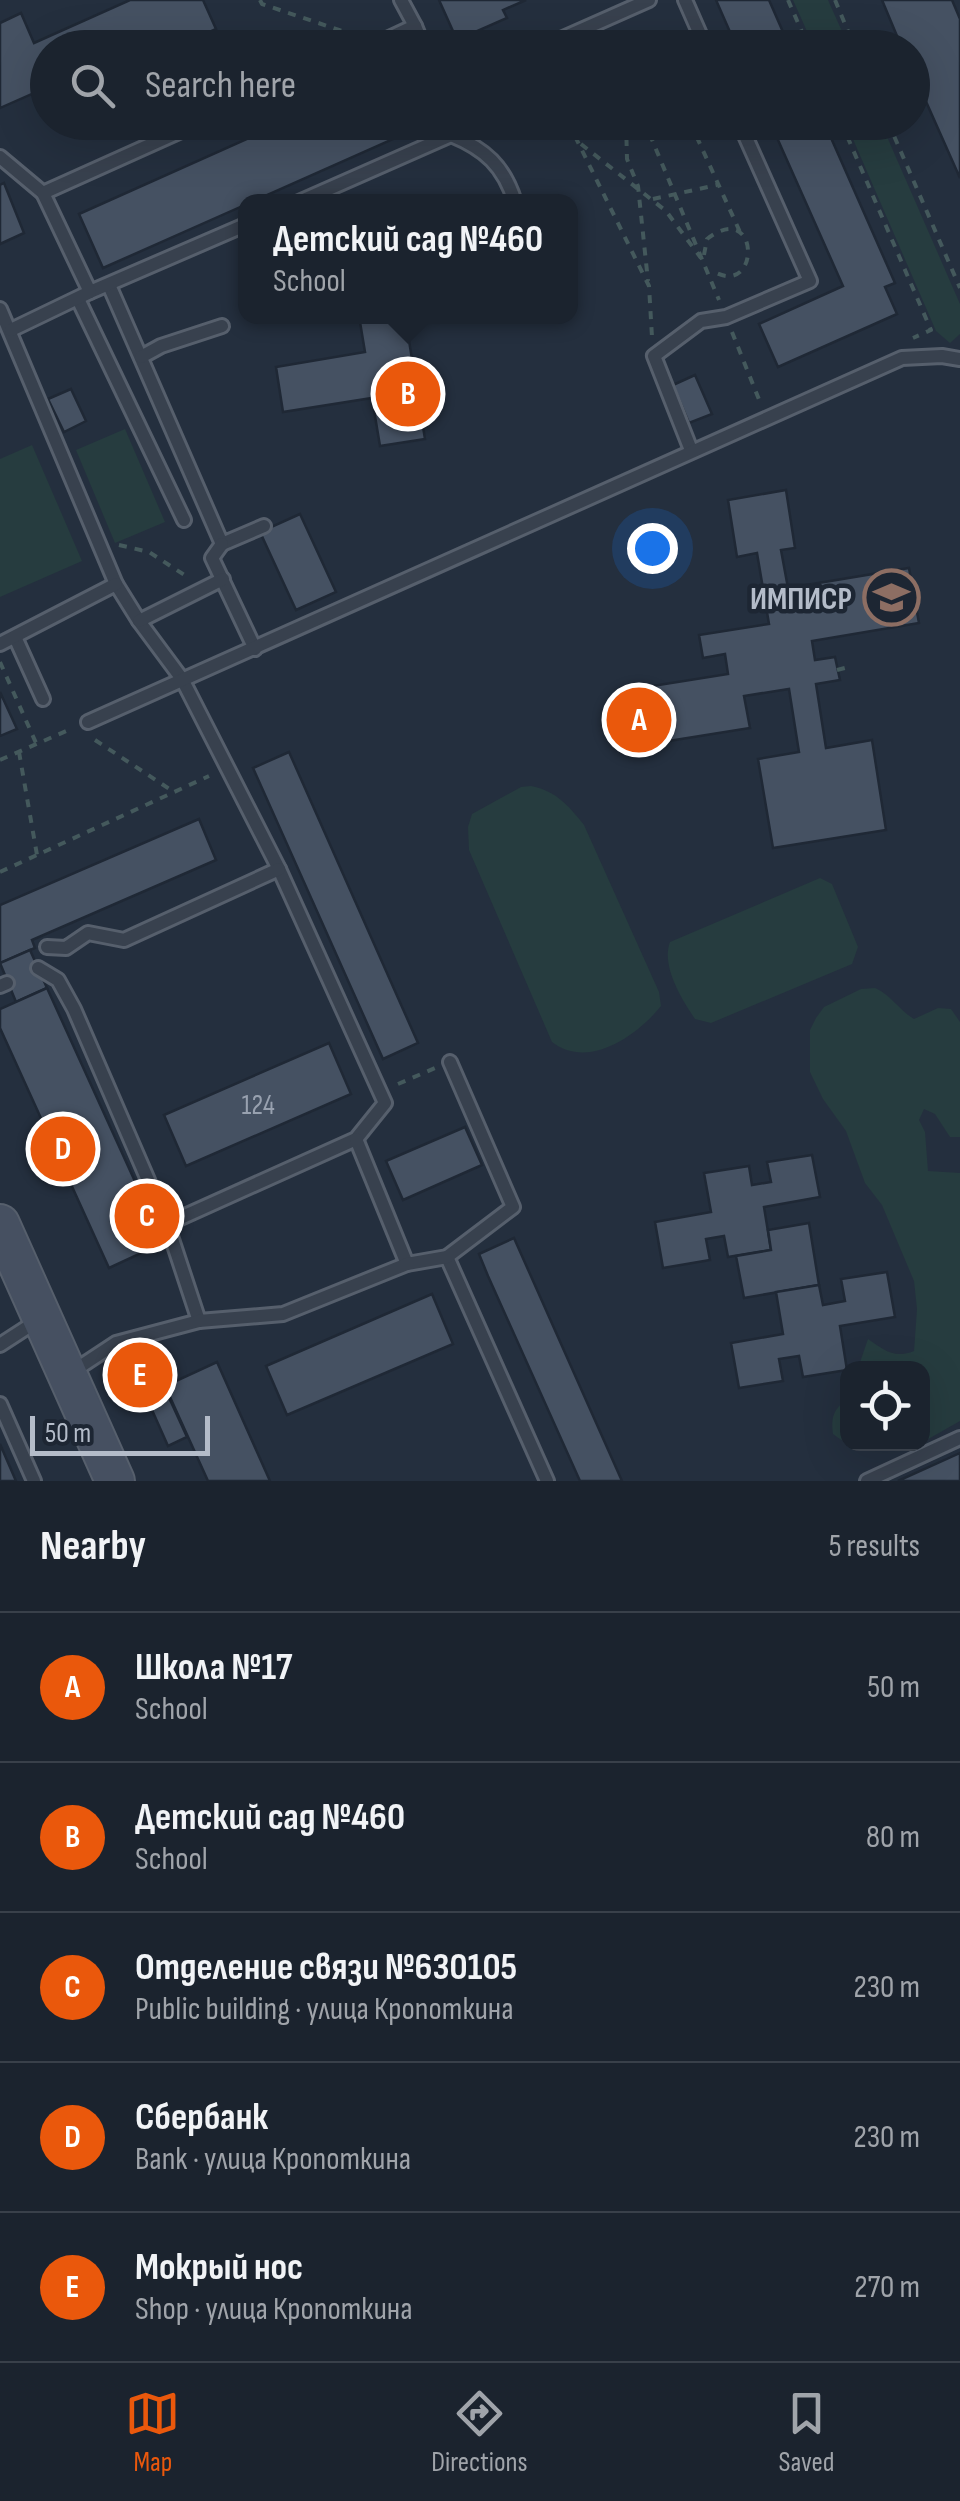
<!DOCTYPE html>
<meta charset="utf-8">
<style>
body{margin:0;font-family:"Sofia Sans Condensed",sans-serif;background:#282f3a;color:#f1f3f6}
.controls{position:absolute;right:30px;bottom:30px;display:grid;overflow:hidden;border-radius:20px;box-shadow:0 10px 40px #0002}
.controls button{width:90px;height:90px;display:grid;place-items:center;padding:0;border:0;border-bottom:2px solid #39404a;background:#1b232e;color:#f1f3f6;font:50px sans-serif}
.scale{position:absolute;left:30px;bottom:25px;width:180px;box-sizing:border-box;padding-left:10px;border:5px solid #b4bcc9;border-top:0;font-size:28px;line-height:35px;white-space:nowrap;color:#b4bcc9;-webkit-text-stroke:8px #1d2633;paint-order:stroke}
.you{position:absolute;left:652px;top:548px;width:35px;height:35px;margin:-25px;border:8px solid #fff;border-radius:50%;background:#1a73e8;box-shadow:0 0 0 15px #1a73e833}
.badge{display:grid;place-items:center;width:65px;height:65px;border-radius:50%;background:#ea580c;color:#fff;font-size:32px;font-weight:700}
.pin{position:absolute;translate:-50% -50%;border:5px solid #fff;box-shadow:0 2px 10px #0006}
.popup{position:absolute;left:238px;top:194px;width:340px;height:130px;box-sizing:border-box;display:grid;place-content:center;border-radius:20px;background:#1b232e;filter:drop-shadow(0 2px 8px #0005);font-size:32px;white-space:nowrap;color:#a0a4aa}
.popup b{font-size:38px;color:#f1f3f6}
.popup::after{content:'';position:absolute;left:50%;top:100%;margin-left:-20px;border:20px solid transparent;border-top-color:#1b232e}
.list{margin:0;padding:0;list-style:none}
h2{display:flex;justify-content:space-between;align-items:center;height:130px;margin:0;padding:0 40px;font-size:42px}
h2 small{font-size:32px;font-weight:400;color:#a0a4aa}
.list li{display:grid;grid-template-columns:65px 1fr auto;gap:30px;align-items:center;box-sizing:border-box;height:150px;padding:0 40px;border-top:2px solid #39404a}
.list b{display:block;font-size:38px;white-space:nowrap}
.list p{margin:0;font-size:32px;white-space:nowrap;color:#a0a4aa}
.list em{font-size:32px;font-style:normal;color:#a0a4aa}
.icon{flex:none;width:55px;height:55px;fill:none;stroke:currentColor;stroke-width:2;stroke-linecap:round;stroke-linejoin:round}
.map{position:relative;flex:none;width:960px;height:1481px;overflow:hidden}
.search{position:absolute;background:#1b232e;box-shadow:0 10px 40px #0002;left:30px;right:30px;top:30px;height:110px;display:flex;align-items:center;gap:25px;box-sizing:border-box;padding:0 35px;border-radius:55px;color:#a0a4aa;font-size:38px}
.sheet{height:880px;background:#1b232e}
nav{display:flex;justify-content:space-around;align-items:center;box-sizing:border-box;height:140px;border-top:2px solid #39404a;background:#1b232e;font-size:28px;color:#a0a4aa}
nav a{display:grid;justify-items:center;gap:5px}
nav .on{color:#ea580c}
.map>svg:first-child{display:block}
.green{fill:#263c3f}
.building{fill:#455162;stroke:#1f2835;stroke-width:2.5}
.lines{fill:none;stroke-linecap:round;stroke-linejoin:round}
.lane-casing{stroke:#565f6c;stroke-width:18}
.secondary-casing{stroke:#565f6c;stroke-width:42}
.path{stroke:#44595c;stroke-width:4;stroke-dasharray:8 8;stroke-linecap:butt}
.lane{stroke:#38414e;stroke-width:12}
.secondary{stroke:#465061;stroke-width:38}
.labels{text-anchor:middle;stroke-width:9;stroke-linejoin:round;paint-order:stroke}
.number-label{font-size:28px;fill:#98a1af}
.poi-label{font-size:32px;font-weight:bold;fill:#b4bcc9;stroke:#1d2633;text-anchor:end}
</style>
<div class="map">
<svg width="960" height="1481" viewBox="0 0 960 1481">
<rect width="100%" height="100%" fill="#242f3e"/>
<g class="green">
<polygon points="793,0 828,0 849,47 814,47"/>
<polygon points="846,123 881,123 960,304 960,334 950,343 936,331"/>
<polygon points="125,429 165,522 115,543 76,450"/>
<polygon points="32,445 82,561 0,597 0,459"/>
<path d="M 531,786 C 556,791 568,805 584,825 L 659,992 L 661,1006 C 637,1036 588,1070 552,1042 L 469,850 L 468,827 L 472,814 L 521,787 Z"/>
<path d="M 820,878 L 832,884 L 858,947 L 852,964 L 711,1023 L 695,1019 C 681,999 661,965 670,942 Z"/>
<path d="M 875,988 C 891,995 899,1010 914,1019 L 938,1008 L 951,1009 L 960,1022 L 960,1137 L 950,1137 L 935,1114 L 924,1109 L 919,1120 L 925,1132 L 928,1171 L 960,1173 L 960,1421 L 923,1442 L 922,1368 L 858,1368 L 868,1339 C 884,1350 894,1359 914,1351 L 917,1309 L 914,1281 L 882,1205 L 865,1183 L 846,1131 L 823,1099 L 810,1072 L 810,1030 L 816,1018 L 824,1007 L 861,989 Z"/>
<path d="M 847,1400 L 848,1444 L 920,1444 C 891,1449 857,1454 833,1434 C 831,1418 833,1409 847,1400 Z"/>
</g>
<g class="building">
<polygon points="130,0 203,0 216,29 176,48 48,48 48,87 0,108 0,23 21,13 34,43"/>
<polygon points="439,0 526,0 503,10 507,18 457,40"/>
<polygon points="716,0 769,0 790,48 737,48"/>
<polygon points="882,0 952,0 960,19 960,178 912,70 912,48 902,48"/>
<polygon points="285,122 415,122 418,128 103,268 79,214"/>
<polygon points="770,122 824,122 895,283 885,287 897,314 778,367 759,324 843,286"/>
<polygon points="4,183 24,233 0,244 0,185"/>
<polygon points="359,316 405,316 425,439 380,446 372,398 283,412 276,367 365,352"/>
<polygon points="695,375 712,414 689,423 673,385"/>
<polygon points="71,389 86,421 64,432 48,399"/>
<polygon points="786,490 795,548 781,550 788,588 909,568 919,623 812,641 815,660 835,657 840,680 816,684 826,748 872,740 886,830 773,848 758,759 799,752 789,689 744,696 750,728 631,747 621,691 728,674 725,654 703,658 699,635 769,624 757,553 737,557 728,500"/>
<polygon points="300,514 336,592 296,610 260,532"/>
<polygon points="0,692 17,729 0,736"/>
<polygon points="289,752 418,1043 383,1059 253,768"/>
<polygon points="199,819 216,860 32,940 35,948 0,963 0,905"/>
<polygon points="30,950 47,988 16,1002 0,963"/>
<polygon points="47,988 163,1243 109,1268 0,1028 0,1009"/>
<polygon points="329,1043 351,1094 186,1166 164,1115"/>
<polygon points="465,1127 482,1165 403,1200 386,1161"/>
<polygon points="812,1155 820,1197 764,1207 771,1250 728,1257 724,1236 706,1239 710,1260 663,1268 655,1222 711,1212 704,1173 749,1166 752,1185 771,1182 767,1162"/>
<polygon points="809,1223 819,1285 744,1298 736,1256 771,1250 768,1230"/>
<polygon points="514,1238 622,1481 580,1481 488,1276 479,1254"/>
<polygon points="887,1272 895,1317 840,1326 847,1370 803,1377 799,1356 779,1359 783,1381 739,1388 731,1343 783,1334 776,1292 819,1285 823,1305 845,1301 841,1279"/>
<polygon points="432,1294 453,1344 287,1415 266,1366"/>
<polygon points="150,1356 187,1437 168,1446 132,1365"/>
<polygon points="217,1362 270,1481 208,1481 165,1386"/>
<polygon points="0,1444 16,1481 0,1481"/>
<polygon points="960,1453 960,1481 898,1481"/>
</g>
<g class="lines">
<defs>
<g id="lane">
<polyline points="685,0 706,48"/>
<polyline points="415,26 424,48"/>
<polyline points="368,48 415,26 401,0"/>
<polyline points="554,48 561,39 649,0"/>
<path d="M 451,135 C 485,149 504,166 515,202"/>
<polyline points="0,157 43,193"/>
<polyline points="299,202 451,135 454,122"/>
<polyline points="109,285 222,544 264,526"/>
<polyline points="90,292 245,225"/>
<polyline points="78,299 184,520"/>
<polyline points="0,309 116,584 139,621 182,679 279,869 385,1103 356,1139 167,1224 199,1321"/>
<polyline points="11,330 90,292 43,193 201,122"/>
<polyline points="141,357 161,346 222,326"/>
<polyline points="691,450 654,356 701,321 726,317 810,281 739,122"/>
<polyline points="222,544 212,558 255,649"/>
<polyline points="139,621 223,579"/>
<polyline points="15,637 43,699"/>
<polyline points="0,644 116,584"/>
<polyline points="88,722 902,358 942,356 960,359"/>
<polyline points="47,947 66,948 88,933 124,940 279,869"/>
<polyline points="38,968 58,980 74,1009 167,1224"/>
<polyline points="0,986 7,983"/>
<polyline points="356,1139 407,1264"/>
<polyline points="447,1257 547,1481"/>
<polyline points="0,1345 40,1319"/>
<polyline points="69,1374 116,1343 199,1321 283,1314 407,1264 447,1257 513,1207 450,1062"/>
<polyline points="0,1404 34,1481"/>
<polyline points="867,1481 960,1438"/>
</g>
<polyline id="secondary" points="0,1224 115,1481"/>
</defs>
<use href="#lane" class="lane-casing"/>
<use href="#secondary" class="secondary-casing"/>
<g class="path">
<polyline points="260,0 262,4 354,35"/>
<polyline points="788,0 809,48"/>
<polyline points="835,0 855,48"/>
<polyline points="568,122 649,286 652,337"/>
<polyline points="626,122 627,159 638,186 648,281"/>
<polyline points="641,122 645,123 719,300"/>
<polyline points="644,122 657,126 670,122"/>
<polyline points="690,122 740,232"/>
<polyline points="841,122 931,330 913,338"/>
<polyline points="888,122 960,288"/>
<polyline points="581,144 666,211 701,258"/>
<polyline points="653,199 717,185"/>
<path d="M 704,255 L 707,239 C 761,197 761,302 711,270"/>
<polyline points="732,332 760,402"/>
<polyline points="119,545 149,552 186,576"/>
<polyline points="0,662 36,743"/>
<polyline points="837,670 845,668"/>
<polyline points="95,740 174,792"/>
<polyline points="19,752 37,855"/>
<polyline points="0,760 73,728"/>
<polyline points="0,872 209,776"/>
<polyline points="398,1084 435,1068"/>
</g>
<use href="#lane" class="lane"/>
<use href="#secondary" class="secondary"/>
</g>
<defs>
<symbol id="university-ring" viewBox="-11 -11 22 22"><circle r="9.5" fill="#1d2633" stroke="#8d6e63" stroke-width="1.5"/><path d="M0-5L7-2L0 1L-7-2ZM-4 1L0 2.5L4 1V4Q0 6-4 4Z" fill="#8d6e63"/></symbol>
</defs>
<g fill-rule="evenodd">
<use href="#university-ring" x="860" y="566" width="63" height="63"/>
</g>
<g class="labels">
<g class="number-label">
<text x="258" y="1114">124</text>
</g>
<g class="poi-label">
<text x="852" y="609">ИМПИСР</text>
</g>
</g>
</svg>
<div class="controls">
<button><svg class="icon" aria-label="locate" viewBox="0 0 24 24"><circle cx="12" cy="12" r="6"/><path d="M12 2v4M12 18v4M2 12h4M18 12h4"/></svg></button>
</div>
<div class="scale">50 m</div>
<div class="you"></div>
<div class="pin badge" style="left:639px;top:720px">A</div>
<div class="pin badge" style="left:408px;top:394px">B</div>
<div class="popup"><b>Детский сад №460</b>School</div>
<div class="pin badge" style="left:147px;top:1216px">C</div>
<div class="pin badge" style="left:63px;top:1149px">D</div>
<div class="pin badge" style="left:140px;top:1375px">E</div>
<div class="search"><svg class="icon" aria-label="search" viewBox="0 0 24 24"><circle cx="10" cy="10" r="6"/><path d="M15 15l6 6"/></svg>Search here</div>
</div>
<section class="sheet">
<h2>Nearby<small>5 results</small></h2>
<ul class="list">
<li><span class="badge">A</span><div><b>Школа №17</b><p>School</p></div><em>50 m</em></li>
<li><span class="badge">B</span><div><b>Детский сад №460</b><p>School</p></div><em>80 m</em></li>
<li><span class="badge">C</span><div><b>Отделение связи №630105</b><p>Public building · улица Кропоткина</p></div><em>230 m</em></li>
<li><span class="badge">D</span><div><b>Сбербанк</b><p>Bank · улица Кропоткина</p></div><em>230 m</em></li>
<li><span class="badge">E</span><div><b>Мокрый нос</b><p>Shop · улица Кропоткина</p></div><em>270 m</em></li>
</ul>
</section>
<nav>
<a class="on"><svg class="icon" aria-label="map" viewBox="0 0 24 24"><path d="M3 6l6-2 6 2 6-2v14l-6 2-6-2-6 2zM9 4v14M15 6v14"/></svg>Map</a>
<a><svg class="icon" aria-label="directions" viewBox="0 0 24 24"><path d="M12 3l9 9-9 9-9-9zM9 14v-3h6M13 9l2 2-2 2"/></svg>Directions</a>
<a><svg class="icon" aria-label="saved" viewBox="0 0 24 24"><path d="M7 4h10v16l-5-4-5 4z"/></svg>Saved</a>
</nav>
